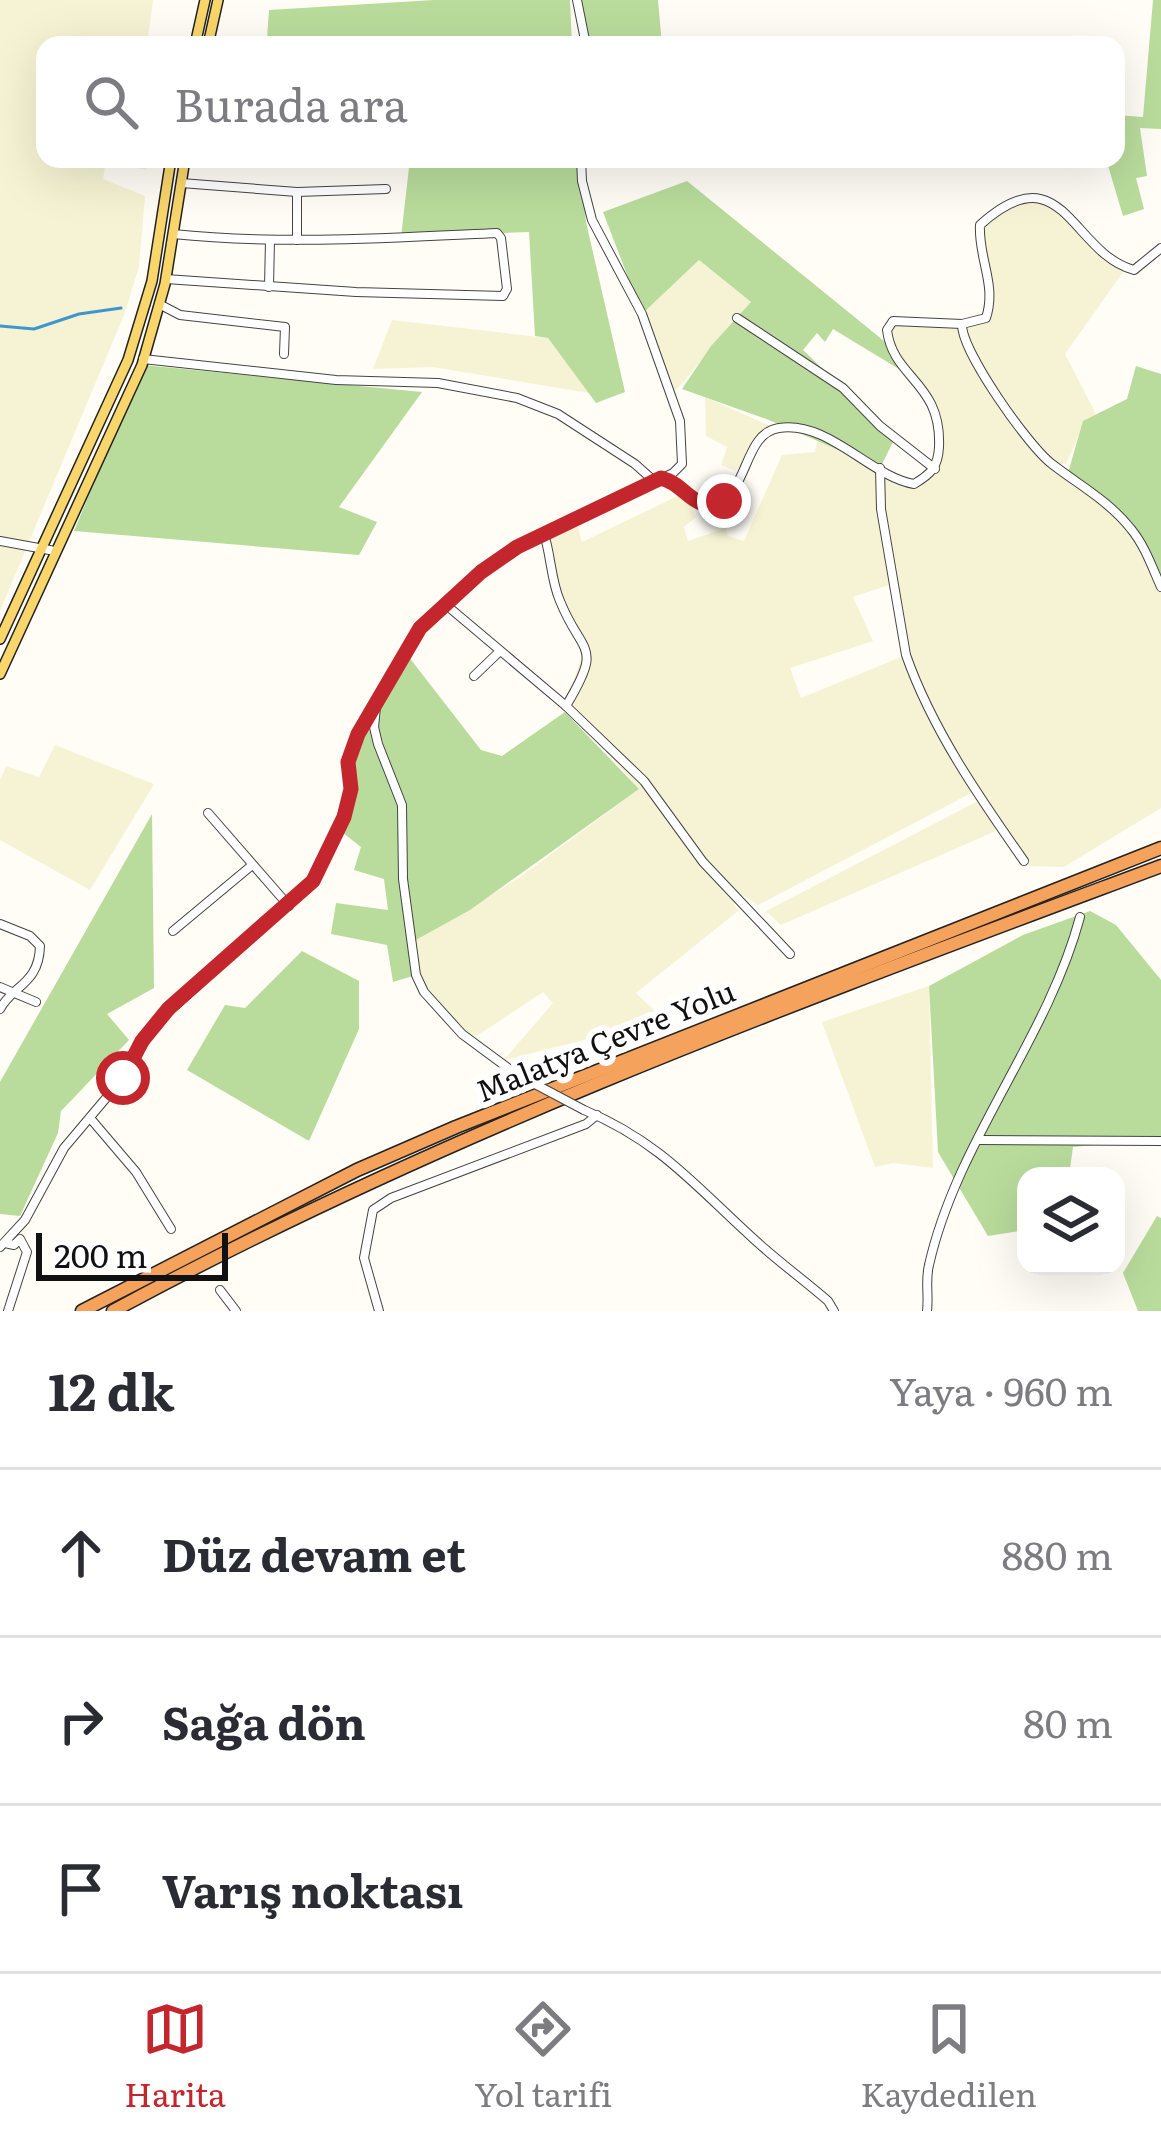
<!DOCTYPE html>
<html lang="tr">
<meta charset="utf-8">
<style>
body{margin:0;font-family:Literata,serif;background:#f7f7f7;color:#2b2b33}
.controls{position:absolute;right:36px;bottom:36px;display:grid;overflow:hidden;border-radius:24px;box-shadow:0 12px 48px #0002}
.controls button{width:108px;height:108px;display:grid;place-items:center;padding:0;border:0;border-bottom:3px solid #e1e1e2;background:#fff;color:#2b2b33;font:60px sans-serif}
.scale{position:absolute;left:36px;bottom:30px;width:192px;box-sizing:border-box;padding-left:12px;border:6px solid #111;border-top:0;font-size:33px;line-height:42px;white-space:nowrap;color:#111;-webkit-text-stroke:9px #fff;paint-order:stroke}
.stop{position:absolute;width:36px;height:36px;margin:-27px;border:9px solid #c4262e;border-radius:50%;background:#fff}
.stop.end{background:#c4262e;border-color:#fff;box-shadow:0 3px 12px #0008}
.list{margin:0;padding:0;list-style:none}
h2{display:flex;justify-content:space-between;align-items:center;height:156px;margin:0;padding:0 48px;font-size:51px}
h2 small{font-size:39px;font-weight:400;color:#7c7c81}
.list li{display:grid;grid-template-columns:78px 1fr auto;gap:36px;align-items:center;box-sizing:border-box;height:168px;padding:0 48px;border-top:3px solid #e1e1e2}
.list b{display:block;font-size:45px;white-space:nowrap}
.list em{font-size:39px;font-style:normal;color:#7c7c81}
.icon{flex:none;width:66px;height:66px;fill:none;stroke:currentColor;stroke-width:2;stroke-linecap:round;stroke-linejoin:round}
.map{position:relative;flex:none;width:1161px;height:1311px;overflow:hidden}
.search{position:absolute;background:#fff;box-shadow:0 12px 48px #0002;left:36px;right:36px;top:36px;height:132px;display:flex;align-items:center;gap:30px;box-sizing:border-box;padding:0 42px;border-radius:24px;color:#7c7c81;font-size:45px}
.sheet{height:660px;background:#fff}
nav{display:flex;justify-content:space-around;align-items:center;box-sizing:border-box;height:168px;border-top:3px solid #e1e1e2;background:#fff;font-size:33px;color:#7c7c81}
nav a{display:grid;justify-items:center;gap:6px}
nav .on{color:#c4262e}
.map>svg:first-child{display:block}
.farmland{fill:#f6f3d4;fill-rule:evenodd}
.forest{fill:#b9dc9c}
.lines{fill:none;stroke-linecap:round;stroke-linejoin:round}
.stream{stroke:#3f96cf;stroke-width:3}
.minor-casing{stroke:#444;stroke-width:10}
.major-casing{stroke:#222;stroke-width:12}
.highway-casing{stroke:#222;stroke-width:15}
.minor{stroke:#fff;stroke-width:8}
.major{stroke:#f9d66b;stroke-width:9}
.highway{stroke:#f5a25d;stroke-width:12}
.minor-bridge-casing{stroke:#444;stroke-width:10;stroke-linecap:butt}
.minor-bridge{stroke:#fff;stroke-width:8}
.route{stroke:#c4262e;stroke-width:15}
.labels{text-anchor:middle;stroke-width:12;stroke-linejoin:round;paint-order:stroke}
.street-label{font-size:30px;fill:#111;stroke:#fff}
</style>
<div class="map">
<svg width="1161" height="1311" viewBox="0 0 1161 1311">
<rect width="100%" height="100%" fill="#fffdf5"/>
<g class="farmland">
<polygon points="0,0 153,0 147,45 45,45 45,159 149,159 146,170 106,161 103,179 145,196 139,267 124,315 0,611"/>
<path d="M 1034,199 L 1058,205 L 1126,268 L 1065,354 L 1096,414 L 1081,430 L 1066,464 L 1053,463 L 1133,531 L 1161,589 L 1161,808 L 1064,867 L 1029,866 L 977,790 L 758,905 L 721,880 L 738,911 L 636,993 L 658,1014 L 604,1035 L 504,1060 L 553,1003 L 543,992 L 478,1035 L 462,1034 L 424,992 L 416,975 L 414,941 L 519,878 L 639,789 L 566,706 L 585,643 L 559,599 L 544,534 L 578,527 L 582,542 L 684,493 L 696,517 L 684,527 L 688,541 L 726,528 L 728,536 L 744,541 L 782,455 L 815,452 L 818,436 L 915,484 L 935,469 L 939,431 L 935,406 L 897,358 L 887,330 L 900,321 L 962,324 L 986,318 L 991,294 L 979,235 L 990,216 ZM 895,583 L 906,655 L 801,698 L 790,668 L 873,641 L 853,597 Z"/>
<polygon points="699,260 751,302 671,396 642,314"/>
<polygon points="392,320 548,338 589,393 433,367 373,369"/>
<polygon points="705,397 777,429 756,446 736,471 721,465 727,447 706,436"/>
<polygon points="55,745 154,784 90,890 0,840 0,780 6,766 39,777"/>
<polygon points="982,799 996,831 781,925 766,911"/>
<polygon points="929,986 933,1168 893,1163 875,1167 822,1022"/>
</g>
<g class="forest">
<polygon points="434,0 570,0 572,45 253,45 253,41 267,38 269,10"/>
<polygon points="577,0 658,0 662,45 585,45"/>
<polygon points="1153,0 1161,0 1161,129 1140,128 1147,176 1136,178 1144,209 1123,216 1106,159 1116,159 1116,115 1143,117"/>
<polygon points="410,159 580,159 586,222 625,392 596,403 548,338 535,336 529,232 401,237"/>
<polygon points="687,181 889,345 917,380 833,329 825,342 817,333 803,350 895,438 880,468 769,420 682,389 711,346 751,302 699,260 642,314 603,212"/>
<polygon points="143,365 422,392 339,507 377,522 359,555 74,531"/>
<polygon points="1136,366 1161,374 1161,589 1133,531 1068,473 1083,421 1127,399"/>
<polygon points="405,652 481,750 502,756 565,712 639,789 470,910 414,941 416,975 393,982 387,945 331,934 336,903 388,910 384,879 354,870 361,847 338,829 351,789 348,762 358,735 374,727 376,707"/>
<polygon points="152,814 154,988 107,1014 129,1040 61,1111 58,1133 20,1216 0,1214 0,1082"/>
<polygon points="1090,911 1116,925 1161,980 1161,1139 1073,1147 1069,1176 1026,1176 1026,1230 988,1236 938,1152 929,986 1023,935"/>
<polygon points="302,951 359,981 359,1029 309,1141 187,1070 225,1005 245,1008"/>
<polygon points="1157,1216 1161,1218 1161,1311 1138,1311 1123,1273"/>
</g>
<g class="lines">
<polyline class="stream" points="0,326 34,329 79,314 121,308"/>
<defs>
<g id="minor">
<polyline points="577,0 586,45"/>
<polyline points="181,183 297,192 297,240"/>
<polyline points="297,192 386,189"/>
<path d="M 166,279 L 356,292 L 503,296 L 507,289 L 501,238 L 497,233 C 389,238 281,245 173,234"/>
<polyline points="269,287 270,240"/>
<polyline points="159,304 180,315 285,327 284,354"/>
<polyline points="737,318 843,388 880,426 935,469"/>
<path d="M 962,324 C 961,351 1029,447 1052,464 C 1079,485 1109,501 1131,529 C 1145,546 1152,567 1161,587"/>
<polyline points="143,359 336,380 438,383 517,398 558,414 635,464 654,481"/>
<path d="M 880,468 L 881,509 L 906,655 C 932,729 979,797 1024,861"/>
<path d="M 662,479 C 683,484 693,514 717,504 C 749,490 744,433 779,428 C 828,420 871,477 914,484 C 931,474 938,467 939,447 C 942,382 893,379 887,330 L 893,321 L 962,324 L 986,318 C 997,285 978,258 980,225 C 1063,150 1071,253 1134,270 L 1161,248"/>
<path d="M 544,534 C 551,555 551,581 560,601 C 582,656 604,643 566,706 L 644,781 L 703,862 L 790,954"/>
<polyline points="0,541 55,551"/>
<polyline points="445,604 566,706"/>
<polyline points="474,676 499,652"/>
<polyline points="208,813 289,906"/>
<path d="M 0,924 L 30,936 L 40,946 C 39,984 13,985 0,1009"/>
<polyline points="173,931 251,866"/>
<polyline points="0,987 36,1002"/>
<polyline points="516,1074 462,1034 424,992 416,975 403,879 402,805 378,744 374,727 376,707 420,628 481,571 517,547 673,473 682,464 680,421 642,314 592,220 582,181 581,159"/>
<path d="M 584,1110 C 661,1142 697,1188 756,1241 C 779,1262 805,1281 828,1301 L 834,1311"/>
<polyline points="90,1118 136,1172 171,1229"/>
<polyline points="979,1140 1161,1141"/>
<polyline points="5,1243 14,1245 20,1239 27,1252 8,1311"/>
<polyline points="0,1247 25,1220 64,1148 123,1078 155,1024 313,881 344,817 351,789 348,762 358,734 372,714"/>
<polyline points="220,1290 236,1311"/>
<polyline points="379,1311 364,1258 373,1210 391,1198 586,1124 597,1115"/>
<path d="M 927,1311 C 929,1295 925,1281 929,1265 C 957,1141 1047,1040 1080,917"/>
</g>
<g id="major">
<polyline points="195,45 205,0"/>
<polyline points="208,45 218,0"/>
<polyline points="0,639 128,360 152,281 171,159"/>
<polyline points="0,674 142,365 165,284 185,159"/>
</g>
<g id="highway">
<polyline points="82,1311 357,1170 456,1127 1161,848"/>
<path d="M 113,1311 C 447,1130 806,999 1161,866"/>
</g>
</defs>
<use href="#minor" class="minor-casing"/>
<use href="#major" class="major-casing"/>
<use href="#highway" class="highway-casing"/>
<use href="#minor" class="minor"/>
<use href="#major" class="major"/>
<use href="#highway" class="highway"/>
<defs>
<polyline id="minor-bridge" points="516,1074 584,1110"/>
</defs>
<use href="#minor-bridge" class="minor-bridge-casing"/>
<use href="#minor-bridge" class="minor-bridge"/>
</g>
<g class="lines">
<path class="route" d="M 123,1078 L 142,1041 L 169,1008 L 313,881 L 344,817 L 351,789 L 348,762 L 358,734 L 420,628 L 481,572 L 517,547 L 661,478 C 688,485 692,514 724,501"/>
</g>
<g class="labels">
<g class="street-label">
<text transform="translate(606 1042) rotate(-22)" y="10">Malatya Çevre Yolu</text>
</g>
</g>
</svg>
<div class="controls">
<button><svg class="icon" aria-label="layers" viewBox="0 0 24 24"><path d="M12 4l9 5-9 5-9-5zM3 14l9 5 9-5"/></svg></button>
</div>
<div class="scale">200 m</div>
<div class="stop" style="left:123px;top:1078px"></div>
<div class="stop end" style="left:724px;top:501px"></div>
<div class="search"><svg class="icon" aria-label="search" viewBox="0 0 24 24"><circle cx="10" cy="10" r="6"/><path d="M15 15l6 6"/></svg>Burada ara</div>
</div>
<section class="sheet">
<h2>12 dk<small>Yaya · 960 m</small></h2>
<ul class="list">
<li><svg class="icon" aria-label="ahead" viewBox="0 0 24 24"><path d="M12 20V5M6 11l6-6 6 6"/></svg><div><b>Düz devam et</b></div><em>880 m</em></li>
<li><svg class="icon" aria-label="right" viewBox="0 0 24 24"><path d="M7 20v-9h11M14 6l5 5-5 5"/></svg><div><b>Sağa dön</b></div><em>80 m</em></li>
<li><svg class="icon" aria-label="arrive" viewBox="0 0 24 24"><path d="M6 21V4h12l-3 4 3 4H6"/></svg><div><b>Varış noktası</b></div></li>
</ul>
</section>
<nav>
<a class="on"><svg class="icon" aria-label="map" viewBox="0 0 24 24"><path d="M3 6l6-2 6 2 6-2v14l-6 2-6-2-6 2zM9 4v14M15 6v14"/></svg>Harita</a>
<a><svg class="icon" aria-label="directions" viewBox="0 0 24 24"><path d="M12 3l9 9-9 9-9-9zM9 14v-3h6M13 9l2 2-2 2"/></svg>Yol tarifi</a>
<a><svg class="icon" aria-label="saved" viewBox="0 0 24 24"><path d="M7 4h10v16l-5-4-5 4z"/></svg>Kaydedilen</a>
</nav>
